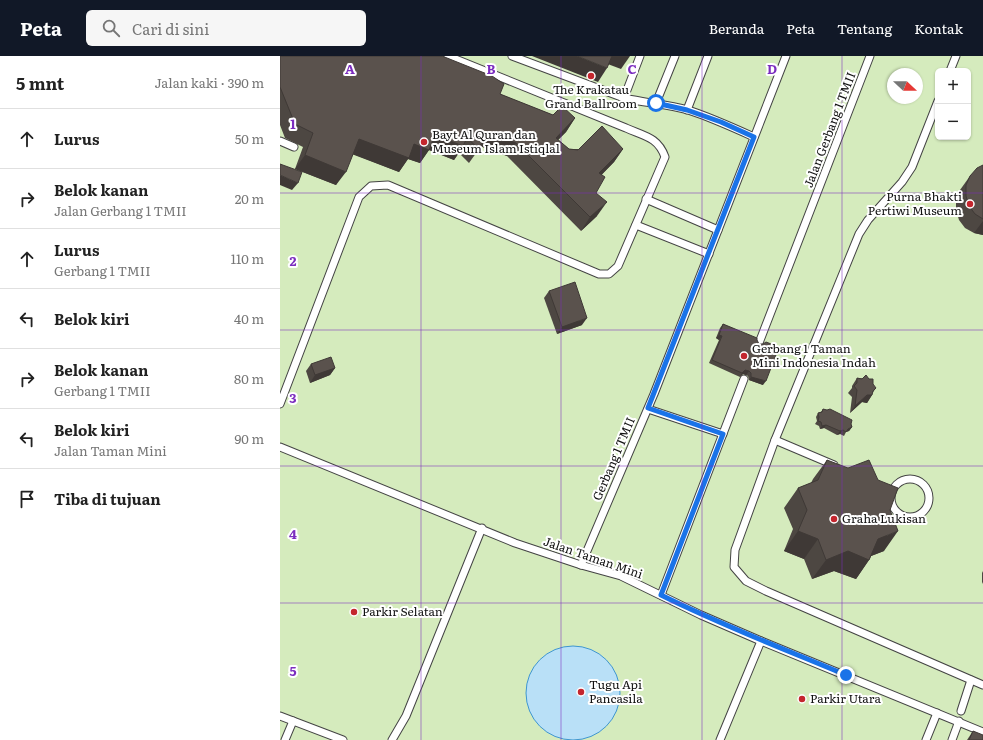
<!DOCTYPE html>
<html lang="id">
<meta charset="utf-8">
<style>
body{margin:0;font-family:Literata,serif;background:#f6f6f6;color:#222}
.controls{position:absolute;right:12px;top:12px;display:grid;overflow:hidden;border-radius:6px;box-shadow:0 1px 3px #0004}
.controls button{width:36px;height:36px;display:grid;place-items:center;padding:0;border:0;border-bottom:1px solid #e0e0e0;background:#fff;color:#222;font:20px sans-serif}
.compass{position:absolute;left:607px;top:12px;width:36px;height:36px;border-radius:50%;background:#fff;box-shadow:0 1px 3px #0004;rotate:112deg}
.stop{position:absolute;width:12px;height:12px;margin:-9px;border:3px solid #1a73e8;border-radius:50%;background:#fff}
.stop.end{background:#1a73e8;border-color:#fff;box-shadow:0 1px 4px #0008}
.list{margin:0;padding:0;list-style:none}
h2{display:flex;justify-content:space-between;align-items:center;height:52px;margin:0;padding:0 16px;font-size:17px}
h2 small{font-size:13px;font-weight:400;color:#767676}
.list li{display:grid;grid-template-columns:26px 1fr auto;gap:12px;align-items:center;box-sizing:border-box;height:60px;padding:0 16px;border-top:1px solid #e0e0e0}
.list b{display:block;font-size:15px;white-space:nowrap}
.list p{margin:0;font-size:13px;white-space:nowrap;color:#767676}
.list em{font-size:13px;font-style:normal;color:#767676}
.icon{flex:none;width:22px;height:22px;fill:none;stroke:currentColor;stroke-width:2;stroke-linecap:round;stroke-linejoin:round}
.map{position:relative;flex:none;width:703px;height:684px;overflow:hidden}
header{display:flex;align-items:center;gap:24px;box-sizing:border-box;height:56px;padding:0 20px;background:#111827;color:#fff}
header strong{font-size:19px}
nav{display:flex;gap:22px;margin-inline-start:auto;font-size:14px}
.search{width:280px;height:36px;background:#f6f6f6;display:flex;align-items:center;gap:10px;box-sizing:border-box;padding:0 14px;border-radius:6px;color:#767676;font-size:15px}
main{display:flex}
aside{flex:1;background:#fff}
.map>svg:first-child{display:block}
.green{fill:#d5ebbd;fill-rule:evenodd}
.water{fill:#b9e0f7;stroke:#3f96cf}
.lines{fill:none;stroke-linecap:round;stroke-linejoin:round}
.service-casing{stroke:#444;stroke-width:9}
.service{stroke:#fff;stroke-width:7}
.wall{fill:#4d4742}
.shaded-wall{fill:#3f3936}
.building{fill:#5a524d;stroke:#3f3936}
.route{stroke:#1a73e8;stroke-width:5}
.grid{fill:none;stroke:#7b2cbf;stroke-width:1;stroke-opacity:0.55}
.poi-dot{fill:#c4262e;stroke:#fff;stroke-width:1.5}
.labels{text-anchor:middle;stroke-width:4;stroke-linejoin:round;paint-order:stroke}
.poi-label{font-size:12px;fill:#111;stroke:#fff;text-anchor:start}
.street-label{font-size:12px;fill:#111;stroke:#fff}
.grid-label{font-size:13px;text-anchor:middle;font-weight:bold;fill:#7b2cbf;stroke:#fff;stroke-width:4;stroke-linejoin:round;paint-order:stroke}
</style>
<header>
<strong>Peta</strong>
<div class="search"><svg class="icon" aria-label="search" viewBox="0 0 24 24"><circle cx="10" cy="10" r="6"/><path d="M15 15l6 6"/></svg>Cari di sini</div>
<nav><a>Beranda</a><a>Peta</a><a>Tentang</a><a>Kontak</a></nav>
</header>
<main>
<aside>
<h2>5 mnt<small>Jalan kaki · 390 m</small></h2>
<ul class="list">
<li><svg class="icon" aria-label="ahead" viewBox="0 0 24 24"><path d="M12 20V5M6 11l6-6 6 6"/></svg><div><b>Lurus</b></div><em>50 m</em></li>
<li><svg class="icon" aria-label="right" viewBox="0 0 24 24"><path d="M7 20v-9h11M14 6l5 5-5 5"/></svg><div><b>Belok kanan</b><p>Jalan Gerbang 1 TMII</p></div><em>20 m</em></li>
<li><svg class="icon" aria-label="ahead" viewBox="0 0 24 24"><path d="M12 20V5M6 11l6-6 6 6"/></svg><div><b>Lurus</b><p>Gerbang 1 TMII</p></div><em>110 m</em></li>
<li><svg class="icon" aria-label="left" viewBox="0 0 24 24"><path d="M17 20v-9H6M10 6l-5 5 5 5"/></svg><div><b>Belok kiri</b></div><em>40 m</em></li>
<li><svg class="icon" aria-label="right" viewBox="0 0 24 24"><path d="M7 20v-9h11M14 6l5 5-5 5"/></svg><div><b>Belok kanan</b><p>Gerbang 1 TMII</p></div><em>80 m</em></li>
<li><svg class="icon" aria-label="left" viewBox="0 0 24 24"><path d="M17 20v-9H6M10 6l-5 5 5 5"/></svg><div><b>Belok kiri</b><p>Jalan Taman Mini</p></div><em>90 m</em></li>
<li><svg class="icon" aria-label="arrive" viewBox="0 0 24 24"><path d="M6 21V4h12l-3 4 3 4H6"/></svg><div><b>Tiba di tujuan</b></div></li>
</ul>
</aside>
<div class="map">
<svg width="703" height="684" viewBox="0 0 703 684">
<rect width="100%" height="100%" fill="#fffdf5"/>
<path class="green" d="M 0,0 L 703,0 L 703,684 L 0,684 ZM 658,15 L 688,15 L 688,81 L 658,81 ZM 613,18 L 637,18 L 637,42 L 613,42 Z"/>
<circle class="water" cx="293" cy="637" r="47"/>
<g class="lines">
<defs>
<g id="service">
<path d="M 232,0 L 344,42 C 365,47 387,48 408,54 C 430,61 452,71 474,81"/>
<polyline points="670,15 676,0"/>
<polyline points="344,42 360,0"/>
<polyline points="658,45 632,111 622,126 588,164 579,178 495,384 455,494 454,511 466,525 486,535 703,629"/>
<polyline points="376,47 395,0"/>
<polyline points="407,54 428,0"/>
<polyline points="0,85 14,91"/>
<polyline points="366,143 438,174"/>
<polyline points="356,169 429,198"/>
<polyline points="479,287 590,0"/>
<path d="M 0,348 L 79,141 L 91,130 L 108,129 L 319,218 L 329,218 L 338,210 L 385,101 C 378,81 364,80 346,72 L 168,0"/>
<polyline points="368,353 443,378"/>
<polyline points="495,384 554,409"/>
<polyline points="0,391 235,487 301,509 341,520 421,559 481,585 703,676"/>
<circle cx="630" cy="442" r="19"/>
<polyline points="301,509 374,338 506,0"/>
<polyline points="381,539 464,323"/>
<polyline points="681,655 691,624"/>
<polyline points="0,660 63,684"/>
<polyline points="5,684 13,665"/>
<polyline points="112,684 126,660 202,472"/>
<polyline points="440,684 481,585"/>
<polyline points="646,684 657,657"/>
<polyline points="672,684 679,665"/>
</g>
</defs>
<use href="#service" class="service-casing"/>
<use href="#service" class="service"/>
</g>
<g class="wall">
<polygon points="0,0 220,38 273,59 295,62 286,76 278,84 289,93 343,93 334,106 321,119 316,137 317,160 301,175 227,100 200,90 199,93 189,107 179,97 174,104 149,94 140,107 128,103 119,116 73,98 56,129 15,113 23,91 5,82 0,69"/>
<polygon points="703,109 703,179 694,177 685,172 679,164 676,154 676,143 680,134 690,120"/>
<polygon points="269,235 302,269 277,278 264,242"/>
<polygon points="443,268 477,284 483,329 469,324 468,320 466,319 463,318 460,321 429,307 439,284 436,282 440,272"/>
<polygon points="31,308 55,312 50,319 30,327 26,315"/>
<polygon points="577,322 589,323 592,337 592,339 587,347 582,346 570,357 572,341 568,337 572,332 572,330"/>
<polygon points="543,353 571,368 572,371 569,375 566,376 564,380 560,378 557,379 544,372 540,373 539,370 535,368 537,365 536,361 538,357 541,356"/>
<polygon points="547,404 610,454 604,495 591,500 589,504 576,523 554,515 532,523 524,503 504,495 513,473 504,452 518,432 531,427 533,423"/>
<polygon points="703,515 703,528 702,526 702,517"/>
<polygon points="693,675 703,684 687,684"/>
</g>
<g class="shaded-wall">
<polygon points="252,0 297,0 327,12 318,26"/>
<polygon points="330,0 350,0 341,13 325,7"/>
<polygon points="295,62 286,76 267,95 276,82"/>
<polygon points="206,75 236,87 227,100 197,89"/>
<polygon points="155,79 183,90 174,104 149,94 140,107 128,103 119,116 69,97 79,83 134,88"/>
<polygon points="343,93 334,106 310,131 319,117"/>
<polygon points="25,99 66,116 56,129 15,113"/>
<polygon points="0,119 18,127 12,134 0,129"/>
<polygon points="327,146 317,160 301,175 310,161"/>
<polygon points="703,165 703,179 694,177"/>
<polygon points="307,262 302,269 277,278 282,271"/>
<polygon points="439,279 442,280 439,284 436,282"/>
<polygon points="55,312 50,319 30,327 35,319"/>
<polygon points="465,314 469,315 466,319 463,318 460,321 462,317"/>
<polygon points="471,321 486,325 483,329 469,324"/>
<polygon points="596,332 591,339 592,339 587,347 582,346 570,357 575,350"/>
<polygon points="546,369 544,372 540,373 542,370"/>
<polygon points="572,371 569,375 566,376 568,373"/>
<polygon points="563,374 560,378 557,379 560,375"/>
<polygon points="518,475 538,483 524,503 504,495"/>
<polygon points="618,475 604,495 586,502 589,504 576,523 554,515 532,523 546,504"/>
</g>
<g class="building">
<polygon points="0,0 162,0 212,20 224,28 220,38 273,59 282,50 295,62 276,82 289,93 298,94 322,70 343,93 319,117 325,121 316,137 327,146 310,161 236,87 206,75 199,93 187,82 183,90 155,79 149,94 134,88 129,102 79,83 66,116 25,99 33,77 15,68 0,31"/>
<polygon points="297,0 332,0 327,12"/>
<polygon points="0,108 22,116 18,127 0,119"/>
<polygon points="703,109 703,163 695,158 689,150 686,140 686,129 690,120 697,112"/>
<polygon points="295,226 307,262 282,271 269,235"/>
<polygon points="443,268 477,282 477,284 479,288 483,288 486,286 499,291 486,325 471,321 471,317 469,315 465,314 462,317 432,304 442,280 439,279"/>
<polygon points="51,301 55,312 35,319 31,308"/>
<polygon points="586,319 589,323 593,323 593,328 596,332 593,335 592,339 587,339 575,350 577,334 574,330 577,327 577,322 582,323"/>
<polygon points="543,353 547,354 550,353 572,364 571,368 572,371 568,373 566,376 563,374 560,375 546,369 542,370 541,366 538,365 539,361 538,357 542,356"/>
<polygon points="547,404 568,412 589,404 598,424 618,432 610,454 618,475 598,483 589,504 568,495 546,504 538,483 518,475 527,454 518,432 538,424"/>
<polygon points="693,675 703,679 703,684 689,684"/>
</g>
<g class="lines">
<path class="route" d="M 376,47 L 407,54 L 441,66 L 474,81 L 368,352 L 443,378 L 381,539 C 441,569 504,593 566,619"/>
</g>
<path class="grid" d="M 141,0 L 141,684M 281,0 L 281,684M 422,0 L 422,684M 562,0 L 562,684M 0,137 L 703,137M 0,274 L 703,274M 0,410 L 703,410M 0,547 L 703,547"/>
<g class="poi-dot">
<circle cx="311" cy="20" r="4"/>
<circle cx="144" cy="86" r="4"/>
<circle cx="690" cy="148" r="4"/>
<circle cx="464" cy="300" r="4"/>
<circle cx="554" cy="463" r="4"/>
<circle cx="74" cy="556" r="4"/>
<circle cx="301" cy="636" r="4"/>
<circle cx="522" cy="643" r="4"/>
</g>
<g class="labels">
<g class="poi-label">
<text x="311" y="38" text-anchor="middle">The Krakatau<tspan x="311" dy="14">Grand Ballroom</tspan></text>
<text x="152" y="83">Bayt Al Quran dan<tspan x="152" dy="14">Museum Islam Istiqlal</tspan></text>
<text x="682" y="145" text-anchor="end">Purna Bhakti<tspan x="682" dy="14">Pertiwi Museum</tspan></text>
<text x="472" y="297">Gerbang 1 Taman<tspan x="472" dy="14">Mini Indonesia Indah</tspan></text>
<text x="562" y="467">Graha Lukisan</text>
<text x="82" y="560">Parkir Selatan</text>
<text x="309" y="633">Tugu Api<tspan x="309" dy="14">Pancasila</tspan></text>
<text x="530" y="647">Parkir Utara</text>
</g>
<g class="street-label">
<text transform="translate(550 74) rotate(-69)" y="4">Jalan Gerbang 1 TMII</text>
<text transform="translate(334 403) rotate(-67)" y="4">Gerbang 1 TMII</text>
<text transform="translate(313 502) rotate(19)" y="4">Jalan Taman Mini</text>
</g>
</g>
<g class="grid-label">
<text x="70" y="18">A</text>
<text x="211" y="18">B</text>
<text x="352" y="18">C</text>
<text x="492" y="18">D</text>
<text x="13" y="73">1</text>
<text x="13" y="210">2</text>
<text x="13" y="347">3</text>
<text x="13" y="483">4</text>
<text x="13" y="620">5</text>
</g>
</svg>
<div class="controls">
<button>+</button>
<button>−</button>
</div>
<svg class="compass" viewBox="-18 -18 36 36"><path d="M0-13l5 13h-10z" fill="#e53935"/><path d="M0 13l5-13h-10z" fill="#767676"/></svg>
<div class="stop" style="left:376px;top:47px"></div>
<div class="stop end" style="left:566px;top:619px"></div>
</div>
</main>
